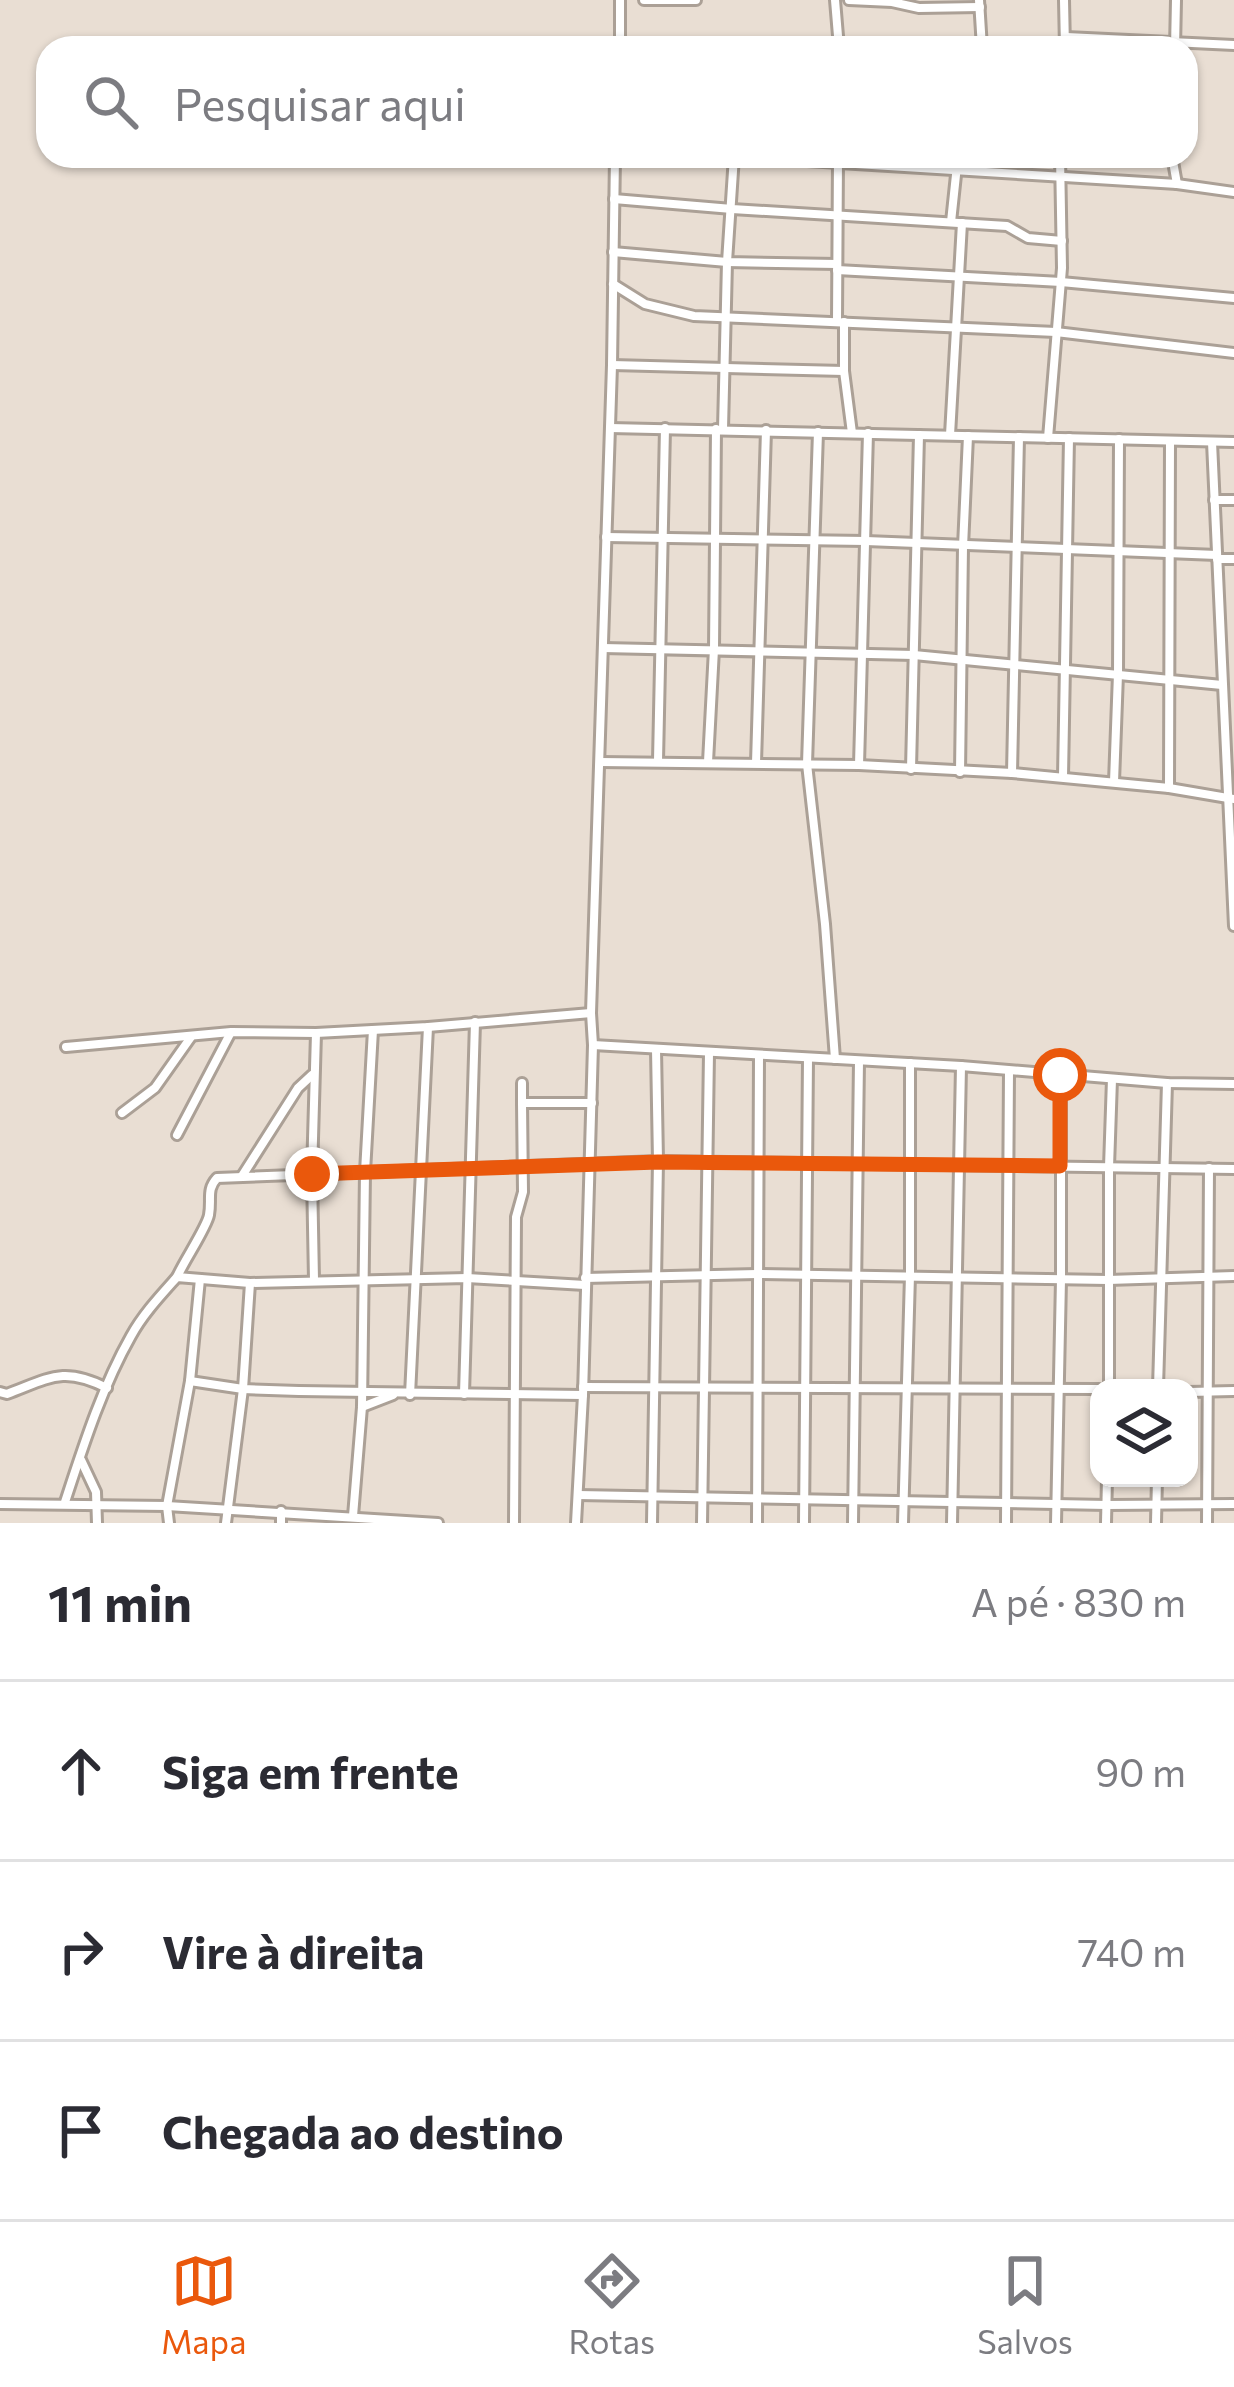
<!DOCTYPE html>
<html lang="pt">
<meta charset="utf-8">
<style>
body{margin:0;font-family:Commissioner,sans-serif;background:#f7f7f7;color:#2b2b33}
.controls{position:absolute;right:36px;bottom:36px;display:grid;overflow:hidden;border-radius:24px;box-shadow:0 3px 9px #0004}
.controls button{width:108px;height:108px;display:grid;place-items:center;padding:0;border:0;border-bottom:3px solid #e1e1e2;background:#fff;color:#2b2b33;font:60px sans-serif}
.stop{position:absolute;width:36px;height:36px;margin:-27px;border:9px solid #ea580c;border-radius:50%;background:#fff}
.stop.end{background:#ea580c;border-color:#fff;box-shadow:0 3px 12px #0008}
.list{margin:0;padding:0;list-style:none}
h2{display:flex;justify-content:space-between;align-items:center;height:156px;margin:0;padding:0 48px;font-size:51px}
h2 small{font-size:39px;font-weight:400;color:#7c7c81}
.list li{display:grid;grid-template-columns:78px 1fr auto;gap:36px;align-items:center;box-sizing:border-box;height:180px;padding:0 48px;border-top:3px solid #e1e1e2}
.list b{display:block;font-size:45px;white-space:nowrap}
.list em{font-size:39px;font-style:normal;color:#7c7c81}
.icon{flex:none;width:66px;height:66px;fill:none;stroke:currentColor;stroke-width:2;stroke-linecap:round;stroke-linejoin:round}
.map{position:relative;flex:none;width:1234px;height:1523px;overflow:hidden}
.search{position:absolute;background:#fff;box-shadow:0 3px 9px #0004;left:36px;right:36px;top:36px;height:132px;display:flex;align-items:center;gap:30px;box-sizing:border-box;padding:0 42px;border-radius:36px;color:#7c7c81;font-size:45px}
.sheet{height:696px;background:#fff}
nav{display:flex;justify-content:space-around;align-items:center;box-sizing:border-box;height:168px;border-top:3px solid #e1e1e2;background:#fff;font-size:33px;color:#7c7c81}
nav a{display:grid;justify-items:center;gap:6px}
nav .on{color:#ea580c}
.map>svg:first-child{display:block}
.lines{fill:none;stroke-linecap:round;stroke-linejoin:round}
.minor-casing{stroke:#aba096;stroke-width:14}
.minor{stroke:#fff;stroke-width:8}
.route{stroke:#ea580c;stroke-width:15}
</style>
<div class="map">
<svg width="1234" height="1523" viewBox="0 0 1234 1523">
<rect width="100%" height="100%" fill="#e9ded3"/>
<g class="lines">
<defs>
<g id="minor">
<polyline points="644,0 696,0"/>
<polyline points="835,0 839,48"/>
<polyline points="849,0 892,2 919,8 980,7"/>
<polyline points="979,0 982,48"/>
<polyline points="1064,0 1065,48"/>
<polyline points="1066,37 1234,45"/>
<polyline points="620,48 620,0"/>
<polyline points="1175,48 1176,0"/>
<polyline points="728,156 1177,184 1234,192"/>
<polyline points="1172,156 1177,184"/>
<polyline points="614,199 732,209 1007,226 1028,238 1062,241"/>
<polyline points="951,222 958,156"/>
<polyline points="613,252 727,262 837,264"/>
<polyline points="837,270 1061,282 1234,298"/>
<polyline points="613,284 645,304 694,316 1056,332 1234,353"/>
<polyline points="837,321 838,157"/>
<polyline points="844,322 844,371 852,433"/>
<polyline points="612,365 844,371"/>
<polyline points="610,428 1234,442"/>
<polyline points="723,429 727,262 734,156"/>
<polyline points="818,432 807,764 825,924 835,1059"/>
<polyline points="950,435 962,223"/>
<polyline points="1048,438 1062,268 1060,156"/>
<polyline points="1212,442 1234,926"/>
<polyline points="1214,500 1234,500"/>
<polyline points="606,537 866,541 1217,555"/>
<polyline points="1217,559 1234,559"/>
<polyline points="603,648 914,655 1222,685"/>
<polyline points="658,761 665,428"/>
<polyline points="600,762 859,765 1012,773 1169,788 1234,799"/>
<polyline points="708,762 714,649 716,429"/>
<polyline points="756,763 766,430"/>
<polyline points="859,765 868,433"/>
<polyline points="911,769 919,435"/>
<polyline points="960,772 963,547 968,436"/>
<polyline points="1012,773 1019,437"/>
<polyline points="1063,777 1069,438"/>
<polyline points="1114,782 1118,674 1119,439"/>
<polyline points="1169,788 1170,441"/>
<polyline points="593,1045 961,1066 1167,1083 1234,1084"/>
<polyline points="66,1047 231,1032 316,1033 428,1027 591,1013"/>
<polyline points="522,1103 522,1083"/>
<polyline points="122,1113 155,1088 191,1037"/>
<polyline points="177,1135 230,1034"/>
<polyline points="242,1176 298,1088 312,1075"/>
<path d="M 177,1277 C 184,1261 207,1227 209,1215 C 212,1199 206,1190 217,1178 L 658,1161 L 1234,1169"/>
<polyline points="585,1278 757,1274 1108,1280 1234,1276"/>
<polyline points="314,1280 312,1174 316,1033"/>
<polyline points="190,1381 243,1389 299,1391 583,1395"/>
<polyline points="583,1387 1099,1389"/>
<polyline points="1109,1388 1109,1167 1112,1079"/>
<polyline points="1158,1388 1167,1083"/>
<path d="M 0,1392 L 7,1394 C 50,1378 63,1366 107,1388"/>
<polyline points="1189,1392 1234,1391"/>
<polyline points="464,1394 475,1022"/>
<polyline points="410,1395 428,1027"/>
<polyline points="362,1407 393,1395"/>
<polyline points="81,1460 96,1492 97,1523"/>
<polyline points="578,1495 1107,1505 1234,1504"/>
<path d="M 65,1502 C 83,1447 102,1387 131,1336 C 143,1314 161,1295 177,1277 L 250,1283 L 467,1278 L 585,1285"/>
<polyline points="0,1504 167,1506 438,1523"/>
<polyline points="353,1516 362,1407 365,1172 373,1030"/>
<polyline points="169,1523 167,1506 190,1381 200,1279"/>
<polyline points="226,1523 243,1389 250,1283"/>
<polyline points="281,1523 281,1511"/>
<polyline points="514,1523 516,1217 523,1192 522,1103 592,1103"/>
<polyline points="576,1523 583,1395 593,1045 591,1013 612,365 615,156"/>
<polyline points="652,1523 658,1161 656,1049"/>
<polyline points="702,1523 709,1053"/>
<polyline points="757,1523 759,1056"/>
<polyline points="804,1523 808,1058"/>
<polyline points="853,1523 859,1061"/>
<polyline points="903,1523 910,1275 910,1063"/>
<polyline points="952,1523 961,1066"/>
<polyline points="1006,1523 1009,1071"/>
<polyline points="1056,1523 1061,1279 1061,1075"/>
<polyline points="1106,1523 1107,1478"/>
<polyline points="1156,1523 1157,1478"/>
<polyline points="1207,1523 1209,1168"/>
</g>
</defs>
<use href="#minor" class="minor-casing"/>
<use href="#minor" class="minor"/>
</g>
<g class="lines">
<polyline class="route" points="312,1174 658,1162 1060,1166 1060,1075"/>
</g>
</svg>
<div class="controls">
<button><svg class="icon" aria-label="layers" viewBox="0 0 24 24"><path d="M12 4l9 5-9 5-9-5zM3 14l9 5 9-5"/></svg></button>
</div>
<div class="stop" style="left:1060px;top:1075px"></div>
<div class="stop end" style="left:312px;top:1174px"></div>
<div class="search"><svg class="icon" aria-label="search" viewBox="0 0 24 24"><circle cx="10" cy="10" r="6"/><path d="M15 15l6 6"/></svg>Pesquisar aqui</div>
</div>
<section class="sheet">
<h2>11 min<small>A pé · 830 m</small></h2>
<ul class="list">
<li><svg class="icon" aria-label="ahead" viewBox="0 0 24 24"><path d="M12 20V5M6 11l6-6 6 6"/></svg><div><b>Siga em frente</b></div><em>90 m</em></li>
<li><svg class="icon" aria-label="right" viewBox="0 0 24 24"><path d="M7 20v-9h11M14 6l5 5-5 5"/></svg><div><b>Vire à direita</b></div><em>740 m</em></li>
<li><svg class="icon" aria-label="arrive" viewBox="0 0 24 24"><path d="M6 21V4h12l-3 4 3 4H6"/></svg><div><b>Chegada ao destino</b></div></li>
</ul>
</section>
<nav>
<a class="on"><svg class="icon" aria-label="map" viewBox="0 0 24 24"><path d="M3 6l6-2 6 2 6-2v14l-6 2-6-2-6 2zM9 4v14M15 6v14"/></svg>Mapa</a>
<a><svg class="icon" aria-label="directions" viewBox="0 0 24 24"><path d="M12 3l9 9-9 9-9-9zM9 14v-3h6M13 9l2 2-2 2"/></svg>Rotas</a>
<a><svg class="icon" aria-label="saved" viewBox="0 0 24 24"><path d="M7 4h10v16l-5-4-5 4z"/></svg>Salvos</a>
</nav>
